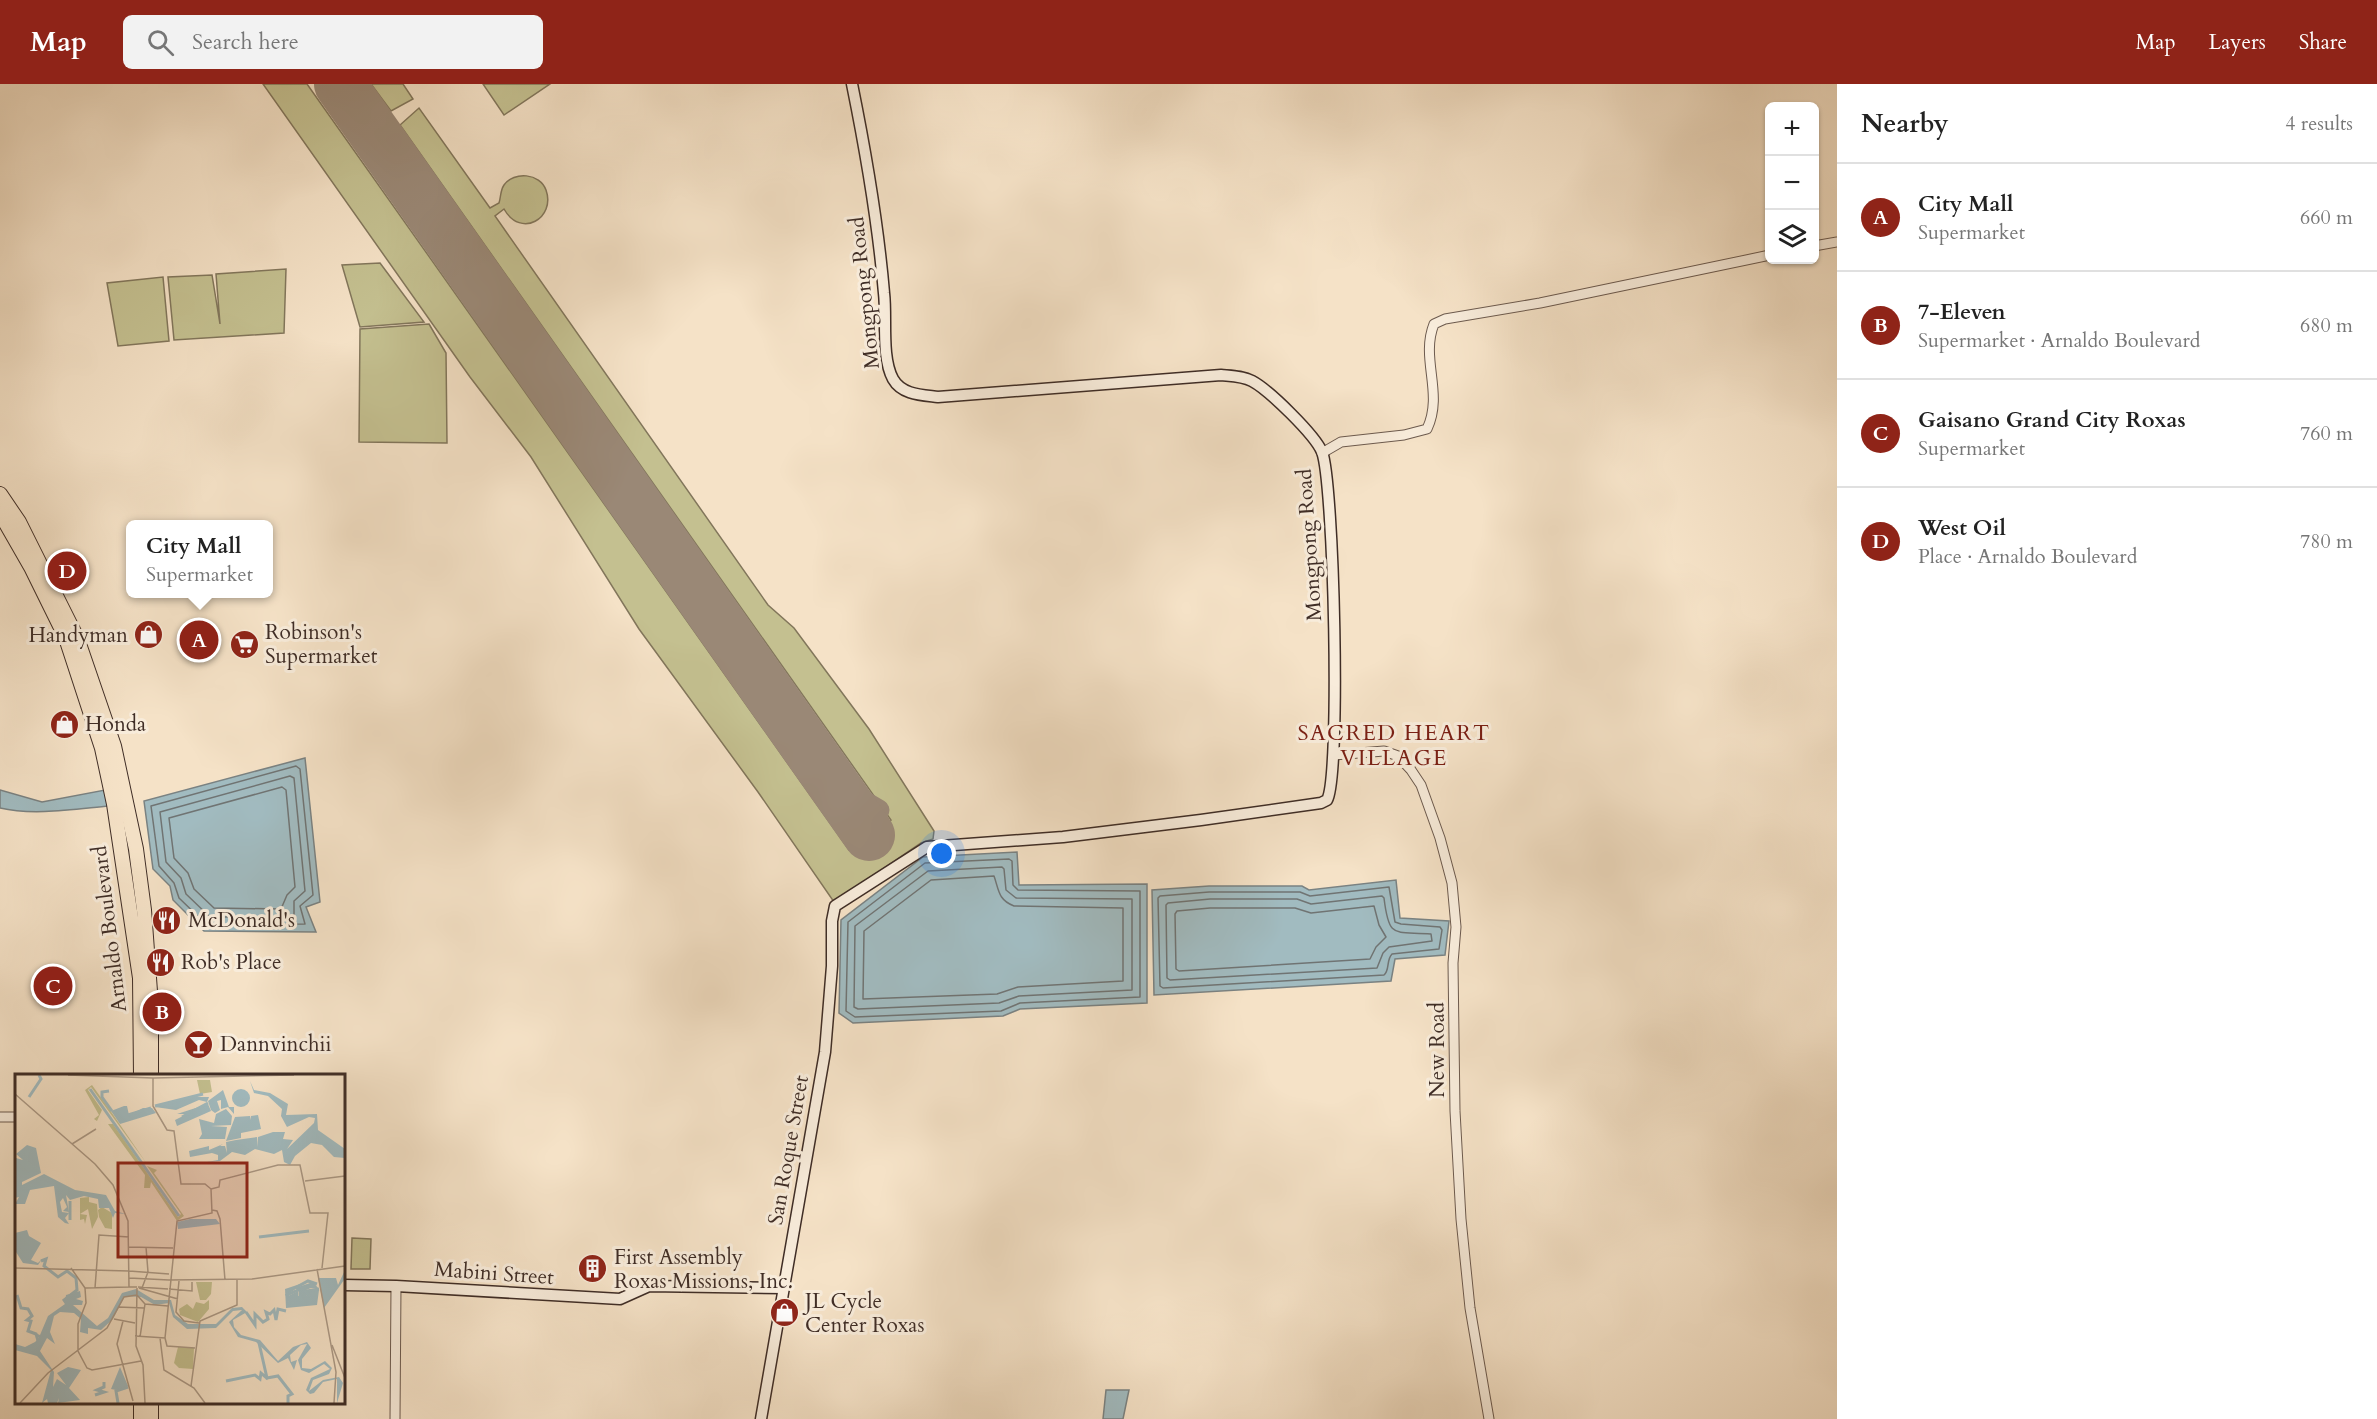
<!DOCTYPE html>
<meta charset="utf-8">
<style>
body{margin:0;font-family:Cardo,serif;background:#f2f2f2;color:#222}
.controls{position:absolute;right:18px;top:18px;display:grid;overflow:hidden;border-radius:9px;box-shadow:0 2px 4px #0004}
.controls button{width:54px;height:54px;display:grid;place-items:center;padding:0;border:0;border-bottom:2px solid #e0e0e0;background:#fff;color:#222;font:30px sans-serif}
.you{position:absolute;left:942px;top:770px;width:21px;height:21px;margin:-15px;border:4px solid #fff;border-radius:50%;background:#1a73e8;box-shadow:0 0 0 9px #1a73e833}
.badge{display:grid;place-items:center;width:39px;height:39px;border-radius:50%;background:#8f2418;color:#fff;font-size:20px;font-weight:700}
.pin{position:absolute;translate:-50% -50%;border:3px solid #fff;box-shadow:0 2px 6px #0006}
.popup{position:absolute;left:126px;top:436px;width:147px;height:78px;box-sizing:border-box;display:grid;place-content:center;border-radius:9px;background:#fff;filter:drop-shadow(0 2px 4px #0005);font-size:20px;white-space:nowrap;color:#767676}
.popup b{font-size:22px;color:#222}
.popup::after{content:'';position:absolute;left:50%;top:100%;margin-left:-12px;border:12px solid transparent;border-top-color:#fff}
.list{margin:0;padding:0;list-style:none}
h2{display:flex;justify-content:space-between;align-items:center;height:78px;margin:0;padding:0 24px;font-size:26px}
h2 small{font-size:20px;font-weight:400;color:#767676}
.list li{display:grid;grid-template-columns:39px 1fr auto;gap:18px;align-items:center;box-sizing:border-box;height:108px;padding:0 24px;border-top:2px solid #e0e0e0}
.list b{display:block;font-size:22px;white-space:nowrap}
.list p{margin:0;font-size:20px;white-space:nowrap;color:#767676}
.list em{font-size:20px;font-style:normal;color:#767676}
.icon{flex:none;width:33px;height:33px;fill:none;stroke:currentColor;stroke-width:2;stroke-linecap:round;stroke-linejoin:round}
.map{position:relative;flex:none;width:1837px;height:1335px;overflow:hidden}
header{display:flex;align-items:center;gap:36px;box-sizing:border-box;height:84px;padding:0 30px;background:#8f2418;color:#fff}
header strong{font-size:28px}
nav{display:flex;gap:33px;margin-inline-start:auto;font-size:21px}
.search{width:420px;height:54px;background:#f2f2f2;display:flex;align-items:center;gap:15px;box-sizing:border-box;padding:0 21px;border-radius:9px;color:#767676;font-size:22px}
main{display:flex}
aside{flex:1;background:#fff}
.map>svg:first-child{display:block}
.green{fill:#c4c090;stroke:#82765b;stroke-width:1.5}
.water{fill:#a1bbc0;stroke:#7a8282;stroke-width:1.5}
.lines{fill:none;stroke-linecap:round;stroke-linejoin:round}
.shore{stroke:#707473;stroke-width:1.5}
.taxiway{stroke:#9a8876;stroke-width:21}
.runway{stroke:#9a8876;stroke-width:52}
.tertiary-casing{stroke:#6c5a4e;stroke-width:11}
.secondary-casing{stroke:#3f2d26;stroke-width:13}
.trunk-casing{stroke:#3f2d26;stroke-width:16}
.tertiary{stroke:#f8ecdb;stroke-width:9}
.secondary{stroke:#f8ecdb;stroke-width:10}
.trunk{stroke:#f5e2c7;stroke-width:14}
.labels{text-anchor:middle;stroke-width:6;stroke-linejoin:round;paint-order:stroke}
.street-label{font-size:21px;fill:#3f2d26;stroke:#f8ecdb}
.poi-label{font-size:21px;fill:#3f2d26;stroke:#f8ecdb;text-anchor:start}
.neighbourhood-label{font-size:22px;letter-spacing:1.5px;fill:#7a1f14;stroke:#f8ecdb}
.inset-river{fill:none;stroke:#a1bbc0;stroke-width:3}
.inset-road{fill:none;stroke:#ac9a87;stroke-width:1.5}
.view{fill:#8f2418;fill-opacity:0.15;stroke:#8f2418;stroke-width:3}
.inset-edge{fill:none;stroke:#3f2d26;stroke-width:3}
</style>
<header>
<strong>Map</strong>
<div class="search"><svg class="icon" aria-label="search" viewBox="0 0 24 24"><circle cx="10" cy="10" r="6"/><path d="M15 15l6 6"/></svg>Search here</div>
<nav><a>Map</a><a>Layers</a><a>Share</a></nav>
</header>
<main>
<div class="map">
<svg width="1837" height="1335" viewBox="0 0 1837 1335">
<rect width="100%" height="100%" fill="#f5e2c7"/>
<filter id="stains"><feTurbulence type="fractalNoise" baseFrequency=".00333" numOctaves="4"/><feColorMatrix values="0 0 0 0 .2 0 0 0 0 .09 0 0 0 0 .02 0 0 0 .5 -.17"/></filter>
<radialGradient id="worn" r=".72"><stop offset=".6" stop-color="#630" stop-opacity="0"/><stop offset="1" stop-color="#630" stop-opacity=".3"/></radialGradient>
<g class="green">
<path d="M 263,0 L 307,0 L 849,766 L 891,736 L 400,41 L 419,24 L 490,124 L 499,119 C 501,113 500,107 504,101 C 514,87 540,89 546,106 C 556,134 521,155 504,125 L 495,132 L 768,521 L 794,544 L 869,645 L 934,747 L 933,755 L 921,759 L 834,818 L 758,708 L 639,545 L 531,373 L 470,293 Z"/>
<polygon points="371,0 403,0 413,15 391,27"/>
<polygon points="483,0 550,0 504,31"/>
<polygon points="380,179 424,238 360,243 342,181"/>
<polygon points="286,185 284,249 174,256 168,193 212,191 220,240 216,190"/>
<polygon points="163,193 169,257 118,262 107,199"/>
<polygon points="429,240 446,269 447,359 359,358 360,245"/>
<polygon points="352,1154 371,1155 370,1185 351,1185"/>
</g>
<g class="water">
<polygon points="305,674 320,818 306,823 316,848 204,847 173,816 170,802 153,785 144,717"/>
<path d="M 0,706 L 42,718 L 105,706 L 109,722 C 76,725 33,732 0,724 Z"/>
<polygon points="1017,768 1019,801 1147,800 1147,919 1020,925 1003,932 853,939 839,929 841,836 923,773"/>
<polygon points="1396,796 1400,834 1449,837 1445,871 1395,875 1391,897 1154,911 1152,806 1209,802 1302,802 1309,806"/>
<polygon points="1106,1306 1129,1306 1123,1335 1103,1335"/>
</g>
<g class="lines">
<g class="shore">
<polygon points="296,682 300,685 313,811 300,822 305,840 207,841 179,814 174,799 159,782 151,722"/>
<polygon points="290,692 294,694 305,807 294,817 294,833 210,833 186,810 181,794 166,778 160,728"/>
<polygon points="282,703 286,706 295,803 287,811 281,825 214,824 194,805 188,789 174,774 169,734"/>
<polygon points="1009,775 1012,777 1013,801 1018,806 1140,807 1140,913 1020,919 1001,927 855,933 846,927 848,838 925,779"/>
<polygon points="1002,783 1004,785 1006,806 1016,814 1132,815 1132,906 1019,912 999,919 858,925 854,923 855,842 928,787"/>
<path d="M 994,792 C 999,806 998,816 1014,822 L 1123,824 L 1123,897 L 1018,903 L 997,910 L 863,915 L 864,847 L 931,796 Z"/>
<path d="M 1389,803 L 1395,838 L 1401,840 L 1440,843 L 1442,846 L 1439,865 L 1392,870 C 1386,876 1390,886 1384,891 L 1163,904 L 1160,902 L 1158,814 L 1160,812 L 1209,808 L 1300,808 L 1310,812 Z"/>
<path d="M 1382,812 L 1384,814 C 1389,856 1394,847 1431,850 L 1432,857 L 1389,863 L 1383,869 L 1377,884 L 1170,896 L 1167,894 L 1166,821 L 1168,819 L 1210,815 L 1297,815 L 1311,820 Z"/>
<polygon points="1374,822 1379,841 1386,853 1376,863 1370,875 1179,887 1176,885 1175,830 1177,827 1210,824 1295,824 1311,829"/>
</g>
<path class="taxiway" d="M 833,699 L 879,726 C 873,743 855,743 842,733"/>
<polyline class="runway" points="340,0 869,751"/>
<defs>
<g id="tertiary">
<polyline points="1814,162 1837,158"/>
<path d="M 1322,369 L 1341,358 L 1404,351 L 1427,345 C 1444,309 1420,275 1434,240 L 1445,235 L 1540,219 L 1770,171"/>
<polyline points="1334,671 1384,667 1398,672 1411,686 1421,701 1440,754 1452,799 1456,843 1453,879 1455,1027 1461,1135 1470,1224 1489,1335"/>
<polyline points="0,1033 16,1033"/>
<polyline points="395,1335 396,1202"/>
</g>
<g id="secondary">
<polyline points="344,1201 396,1202 620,1215 649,1202 784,1204"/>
<path d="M 761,1335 L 825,968 L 832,882 L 832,837 L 835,822 L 927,763 L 1063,753 L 1201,736 L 1321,719 L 1327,716 C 1341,692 1334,399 1322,368 C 1315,351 1269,306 1252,297 C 1243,292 1232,292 1221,291 L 938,313 C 922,311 902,311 893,295 C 881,273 887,234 884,209 C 878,138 866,69 852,0"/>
</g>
<g id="trunk">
<polyline points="0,410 19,438 77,554 114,662 136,765 144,826 151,921 151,992"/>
<polyline points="0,429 31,483 66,554 102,664 114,720 140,894 141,992"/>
<polyline points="151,1318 151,1335"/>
<polyline points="141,1335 141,1318"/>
</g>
</defs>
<use href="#tertiary" class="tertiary-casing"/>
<use href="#secondary" class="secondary-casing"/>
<use href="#trunk" class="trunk-casing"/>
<use href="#tertiary" class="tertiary"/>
<use href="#secondary" class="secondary"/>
<use href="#trunk" class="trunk"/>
</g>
<defs>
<symbol id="shop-disc" viewBox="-11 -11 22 22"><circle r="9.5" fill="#8f2418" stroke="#f8ecdb"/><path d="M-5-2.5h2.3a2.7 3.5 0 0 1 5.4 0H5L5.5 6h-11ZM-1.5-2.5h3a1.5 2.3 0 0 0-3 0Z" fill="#fff"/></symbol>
<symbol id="supermarket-disc" viewBox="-11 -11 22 22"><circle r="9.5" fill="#8f2418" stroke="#f8ecdb"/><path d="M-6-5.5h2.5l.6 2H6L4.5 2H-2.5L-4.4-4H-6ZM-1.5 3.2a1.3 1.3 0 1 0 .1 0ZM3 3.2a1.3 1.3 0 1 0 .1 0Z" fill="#fff"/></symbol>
<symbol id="restaurant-disc" viewBox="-11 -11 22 22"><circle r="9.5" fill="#8f2418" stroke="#f8ecdb"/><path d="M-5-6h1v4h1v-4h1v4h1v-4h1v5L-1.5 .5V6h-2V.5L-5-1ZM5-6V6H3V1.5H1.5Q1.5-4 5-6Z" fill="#fff"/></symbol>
<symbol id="bar-disc" viewBox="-11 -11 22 22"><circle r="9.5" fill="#8f2418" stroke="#f8ecdb"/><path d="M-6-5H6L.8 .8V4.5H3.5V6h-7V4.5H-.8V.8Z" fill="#fff"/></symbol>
<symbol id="building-disc" viewBox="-11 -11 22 22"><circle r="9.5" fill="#8f2418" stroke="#f8ecdb"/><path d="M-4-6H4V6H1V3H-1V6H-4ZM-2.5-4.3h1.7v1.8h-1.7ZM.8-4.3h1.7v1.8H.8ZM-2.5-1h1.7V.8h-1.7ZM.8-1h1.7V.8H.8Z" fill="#fff"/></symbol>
</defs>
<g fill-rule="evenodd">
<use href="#shop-disc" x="132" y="534" width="33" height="33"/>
<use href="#supermarket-disc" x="228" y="544" width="33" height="33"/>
<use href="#shop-disc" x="48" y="624" width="33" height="33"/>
<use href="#restaurant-disc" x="150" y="820" width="33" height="33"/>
<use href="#restaurant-disc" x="144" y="862" width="33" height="33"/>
<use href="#bar-disc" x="182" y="944" width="33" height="33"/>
<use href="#building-disc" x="576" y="1168" width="33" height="33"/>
<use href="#shop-disc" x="768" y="1212" width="33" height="33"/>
</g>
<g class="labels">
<g class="street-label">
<text transform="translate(864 209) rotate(-96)" y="7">Mongpong Road</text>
<text transform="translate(1309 461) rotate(-94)" y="7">Mongpong Road</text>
<text transform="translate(109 845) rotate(-97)" y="7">Arnaldo Boulevard</text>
<text transform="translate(1437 966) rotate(-90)" y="7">New Road</text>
<text transform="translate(788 1066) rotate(-80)" y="7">San Roque Street</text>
<text transform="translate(494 1189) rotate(4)" y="7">Mabini Street</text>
</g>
<g class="poi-label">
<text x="265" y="555">Robinson's<tspan x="265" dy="24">Supermarket</tspan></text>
<text x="128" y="558" text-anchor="end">Handyman</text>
<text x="85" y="647">Honda</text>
<text x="188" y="843">McDonald's</text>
<text x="181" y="885">Rob's Place</text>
<text x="220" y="967">Dannvinchii</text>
<text x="614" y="1180">First Assembly<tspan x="614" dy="24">Roxas Missions, Inc.</tspan></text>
<text x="805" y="1224">JL Cycle<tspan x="805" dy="24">Center Roxas</tspan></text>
</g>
<g class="neighbourhood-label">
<text x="1394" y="656">SACRED HEART<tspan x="1394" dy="25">VILLAGE</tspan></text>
</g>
</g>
<g transform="translate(15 990)">
<rect width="330" height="330" fill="#f5e2c7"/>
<path d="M 195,6 L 197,18 L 185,20 L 182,6 ZM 77,11 L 97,39 L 132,90 L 76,13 L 73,16 L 87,36 L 82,47 L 79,45 L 84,41 L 70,16 ZM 93,50 L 98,50 L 163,143 L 166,140 L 132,92 L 142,96 L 139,99 L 169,142 L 162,147 L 136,108 L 135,114 L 129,114 L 130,101 ZM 74,123 L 74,128 L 82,130 L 83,143 L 77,155 L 73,135 L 65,140 L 72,141 L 70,150 L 69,145 L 65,146 L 65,124 ZM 87,133 L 97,139 L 97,155 L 90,154 L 84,143 L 83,136 ZM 181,208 L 197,208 L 196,220 L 191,226 L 185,226 ZM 194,226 L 194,235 L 183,248 L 165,241 L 164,235 L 172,230 L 178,235 L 181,228 L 189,230 ZM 163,273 L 179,274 L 178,295 L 164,294 L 159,289 Z" fill="#c4c090"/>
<path d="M 235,7 L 239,16 L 255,19 L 273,30 L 271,41 L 302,40 L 303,56 L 330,75 L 330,84 L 319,83 L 307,71 L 296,69 L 280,82 L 275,91 L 269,88 L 267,76 L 259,80 L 240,75 L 230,81 L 217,78 L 205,87 L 192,88 L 203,86 L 203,81 L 197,79 L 175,83 L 174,77 L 194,72 L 194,76 L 208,70 L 205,72 L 210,72 L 212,79 L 211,68 L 221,66 L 242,63 L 243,73 L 243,63 L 258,58 L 270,58 L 268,65 L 278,66 L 272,75 L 299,49 L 300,44 L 294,43 L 272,53 L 266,42 L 267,35 L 253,22 L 239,19 ZM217 24a9 9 0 1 1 18 0a9 9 0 1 1-18 0ZM 208,16 L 214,33 L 219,33 L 219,40 L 213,33 L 206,35 L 206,26 L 202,27 L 205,36 L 200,39 L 196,36 L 193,27 ZM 179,23 L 194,23 L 192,28 L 184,26 L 161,36 L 140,33 ZM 193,30 L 196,37 L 162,52 L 160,46 L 172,40 L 162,40 ZM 109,32 L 112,32 L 114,41 L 128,34 L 137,34 L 141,39 L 105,50 L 96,37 ZM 211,35 L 217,42 L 216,51 L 196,52 L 212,53 L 210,65 L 184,65 L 187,60 L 184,45 L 199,49 L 201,40 ZM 243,41 L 246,55 L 226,59 L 226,64 L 211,67 L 220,43 L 235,42 L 236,46 L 236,42 ZM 12,71 L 21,74 L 26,99 L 7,108 L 7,111 L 29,100 L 60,116 L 91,121 L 100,137 L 111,140 L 100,139 L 98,144 L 94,134 L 84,134 L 83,125 L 69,122 L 55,126 L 51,121 L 54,138 L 48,137 L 52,133 L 48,124 L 45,128 L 47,138 L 54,139 L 50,144 L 54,150 L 50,149 L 43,143 L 39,112 L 15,116 L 10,130 L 0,130 L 4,123 L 0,124 L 0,89 L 1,84 L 8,86 L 1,80 ZM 175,145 L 201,145 L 205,150 L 163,155 L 162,148 ZM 12,156 L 14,162 L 26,169 L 16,186 L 23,189 L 27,185 L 23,191 L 8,189 L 1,178 L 0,159 ZM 330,196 L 329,206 L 309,234 L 303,204 L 321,204 L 323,211 ZM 291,208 L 272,221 L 274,228 L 273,222 L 283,217 L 283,222 L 292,222 L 285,221 L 283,213 L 298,208 L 304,215 L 296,214 L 291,216 L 304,216 L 302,231 L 271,234 L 270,215 ZM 121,215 L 139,226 L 156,226 L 160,241 L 173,250 L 201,250 L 217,234 L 227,233 L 232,238 L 218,246 L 219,253 L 226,261 L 245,266 L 263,287 L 278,273 L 292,268 L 296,274 L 287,285 L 287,294 L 296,295 L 310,287 L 317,294 L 314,300 L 298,306 L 294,317 L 308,306 L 324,303 L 328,309 L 322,329 L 322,305 L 308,308 L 299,319 L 295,320 L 291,316 L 296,304 L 315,295 L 309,290 L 294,299 L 286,296 L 283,286 L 292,270 L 286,271 L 275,281 L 276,288 L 282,286 L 279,296 L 273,284 L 263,289 L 241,268 L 223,263 L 214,248 L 227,236 L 218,237 L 201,254 L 172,255 L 158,243 L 154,229 L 140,231 L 126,223 L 110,222 L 98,245 L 86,256 L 73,254 L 73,260 L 65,258 L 66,245 L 59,239 L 45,238 L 39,242 L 35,258 L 40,270 L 32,264 L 25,277 L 39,298 L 38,313 L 42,305 L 51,311 L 42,299 L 53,293 L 66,296 L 54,314 L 65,326 L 43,329 L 44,324 L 42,329 L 33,329 L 32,325 L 27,329 L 36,296 L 22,282 L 0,276 L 0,270 L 10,273 L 20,268 L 24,264 L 18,258 L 25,261 L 33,242 L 50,230 L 51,221 L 65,217 L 66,223 L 61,225 L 68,227 L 67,231 L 58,231 L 82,252 L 93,244 L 107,219 ZM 105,293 L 113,312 L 101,316 L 96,315 Z" fill="#a1bbc0"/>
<path class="inset-river" d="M 75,15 L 164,142M 94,17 L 87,18 L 87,23 L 97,37M 14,23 L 26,5 L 24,1M 140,32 L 188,20M 113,41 L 136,34M 167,43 L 193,29M 55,146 L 55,127M 244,163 L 294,157M 26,187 L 31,185 L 29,192 L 43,203 L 52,197 L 61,204 L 62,216 L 49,226 L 53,232M 2,221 L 6,234 L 13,235 L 17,242 L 12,246 L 16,247 L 13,257 L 21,260 L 24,270M 291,221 L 285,221 L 285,218 L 304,215M 275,227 L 272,221 L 283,216 L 282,213 L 293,207 L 302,210M 231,238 L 240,251 L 240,240 L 248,248 L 253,245 L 251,238 L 255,240 L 259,236 L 261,246 L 263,235 L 271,237M 244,269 L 252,304 L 263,302 L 277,320 L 273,322 L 273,329M 211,307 L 240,301 L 245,305 L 246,299 L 253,305M 80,321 L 89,318 L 82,316 L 89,313 L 89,308M 103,329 L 101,317 L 113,313"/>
<path class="inset-road" d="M 53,1 L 138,4 L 138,32 L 152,56 L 159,57 L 166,110 L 190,110 L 196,115 L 197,139 L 162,147 L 150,264 L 120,262M 138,4 L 279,1M 0,20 L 80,90 L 98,111 L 113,147 L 114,213 L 122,213M 57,70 L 81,55M 290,107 L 330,102M 196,115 L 204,113 L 205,106 L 263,91 L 285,91 L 295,139 L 313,139 L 307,194M 197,136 L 202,137 L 205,145 L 210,206M 113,173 L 158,174M 0,194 L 114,197M 56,194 L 70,214M 302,195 L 321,298 L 319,329M 114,197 L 154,200M 114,204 L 154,206M 154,206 L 237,205 L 330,192M 164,207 L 161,238 L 169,247 L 184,249M 114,213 L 70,214 L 71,229 L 63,250 L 63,277 L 72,294 L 77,296 L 126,287M 123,213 L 153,215M 80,214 L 84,161 L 114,163M 122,214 L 121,272 L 128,291 L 130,329M 124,214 L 163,225M 127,214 L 133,198 L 131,173M 154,215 L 177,217 L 177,208M 122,221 L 130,230 L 153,232M 103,233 L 129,234M 99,245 L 120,249M 108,247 L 102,270 L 118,327M 125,263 L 130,230M 145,264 L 149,296 L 179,314 L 190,329M 150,264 L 152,272 L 180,274M 317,271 L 330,304M 176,312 L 185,247 L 222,231 L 222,206M 5,329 L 33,299 L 92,254 L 109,223 L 122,221"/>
<path class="view" d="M 103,89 L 232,89 L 232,183 L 103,183 Z"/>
<rect width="330" height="330" class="inset-edge"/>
</g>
<rect width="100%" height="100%" filter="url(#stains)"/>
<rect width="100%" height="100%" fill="url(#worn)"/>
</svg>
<div class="controls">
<button>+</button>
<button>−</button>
<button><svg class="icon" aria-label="layers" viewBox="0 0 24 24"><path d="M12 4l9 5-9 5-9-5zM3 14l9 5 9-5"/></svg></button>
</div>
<div class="you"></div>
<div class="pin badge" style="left:199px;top:556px">A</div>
<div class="popup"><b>City Mall</b>Supermarket</div>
<div class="pin badge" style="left:162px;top:928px">B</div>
<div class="pin badge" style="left:53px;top:902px">C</div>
<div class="pin badge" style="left:67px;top:487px">D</div>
</div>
<aside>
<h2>Nearby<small>4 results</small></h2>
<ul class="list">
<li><span class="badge">A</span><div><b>City Mall</b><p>Supermarket</p></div><em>660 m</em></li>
<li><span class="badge">B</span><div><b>7-Eleven</b><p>Supermarket · Arnaldo Boulevard</p></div><em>680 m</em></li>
<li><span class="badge">C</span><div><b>Gaisano Grand City Roxas</b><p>Supermarket</p></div><em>760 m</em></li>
<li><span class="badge">D</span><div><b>West Oil</b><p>Place · Arnaldo Boulevard</p></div><em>780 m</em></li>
</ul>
</aside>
</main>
